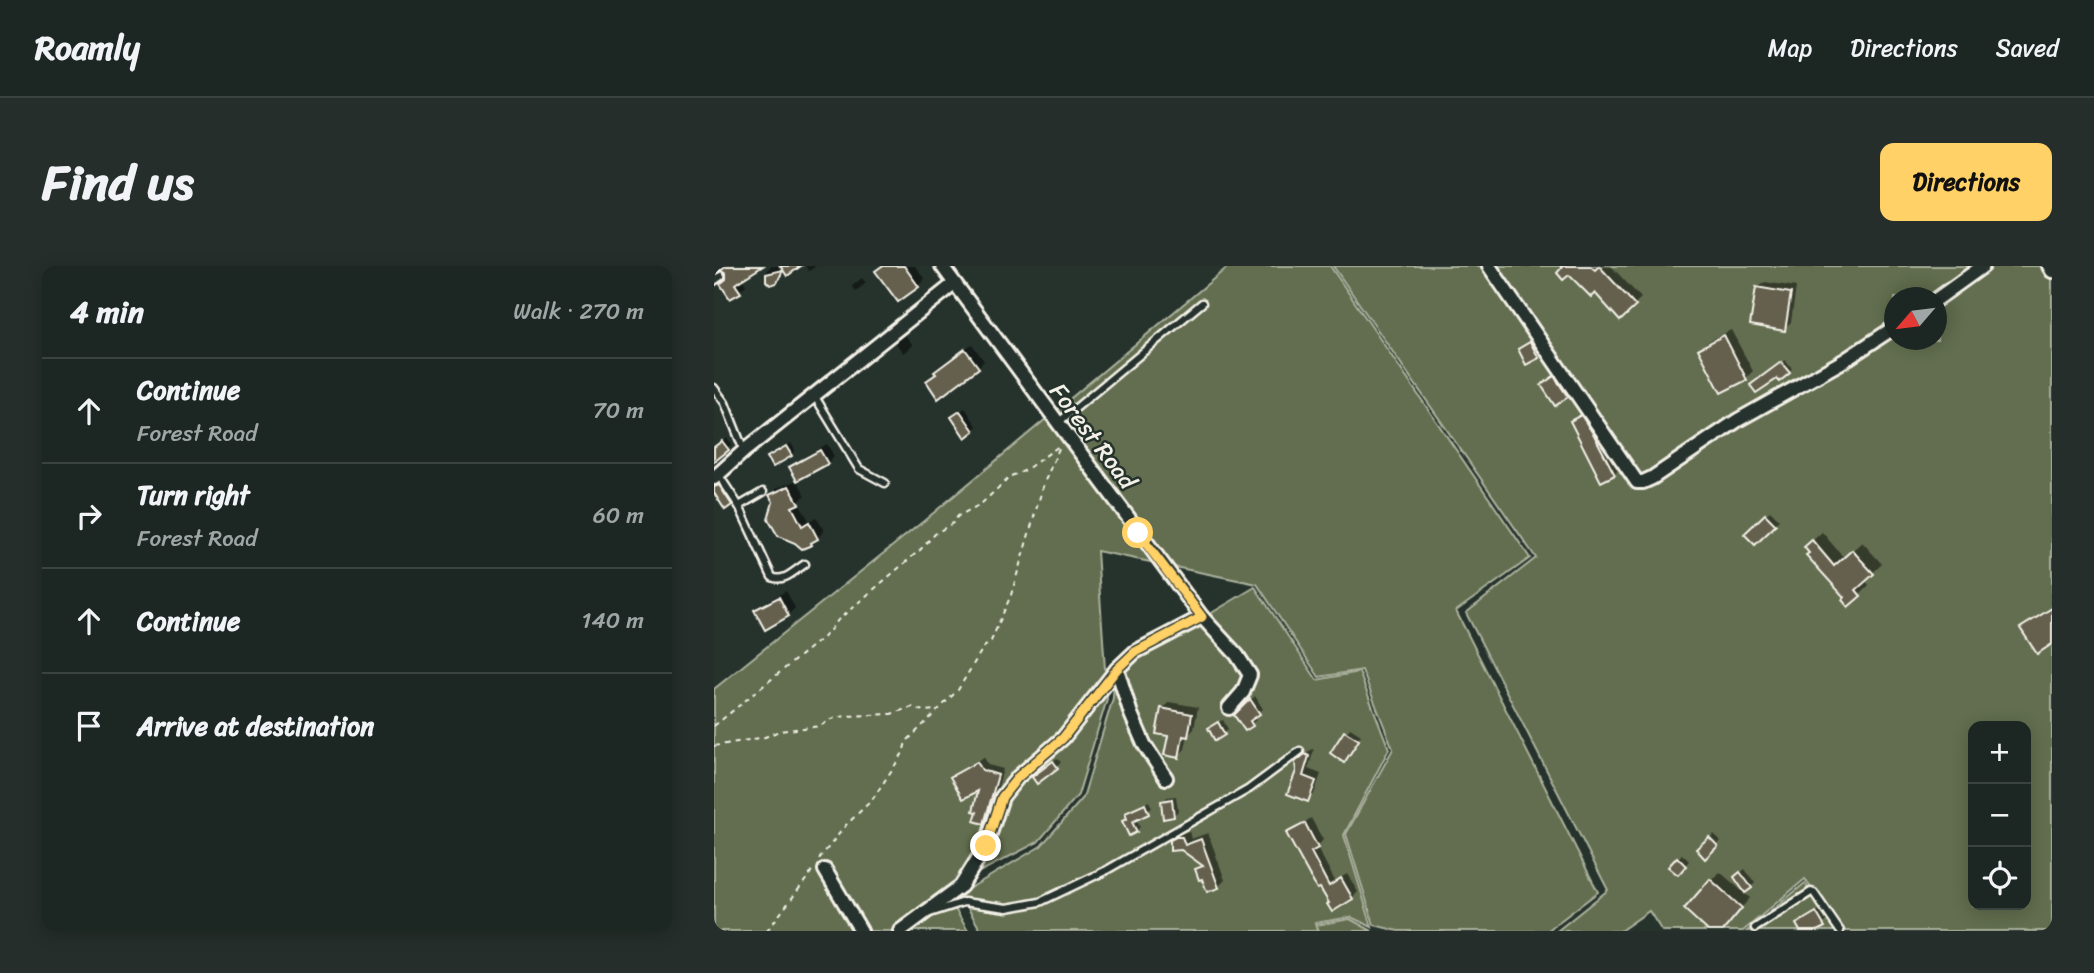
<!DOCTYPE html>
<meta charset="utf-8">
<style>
body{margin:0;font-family:Sriracha,sans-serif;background:#252e2a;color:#f1f3f6}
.controls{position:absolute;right:21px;bottom:21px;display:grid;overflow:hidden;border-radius:14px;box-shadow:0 4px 18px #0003}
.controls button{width:63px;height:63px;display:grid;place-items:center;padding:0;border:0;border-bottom:2px solid #3a4340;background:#1c2622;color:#f1f3f6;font:35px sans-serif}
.compass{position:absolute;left:1170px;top:21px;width:63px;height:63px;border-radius:50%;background:#1c2622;box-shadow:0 4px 18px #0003;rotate:242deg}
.stop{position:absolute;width:21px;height:21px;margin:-16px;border:5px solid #ffd166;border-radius:50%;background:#fff}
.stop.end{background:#ffd166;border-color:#fff;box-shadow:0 2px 7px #0008}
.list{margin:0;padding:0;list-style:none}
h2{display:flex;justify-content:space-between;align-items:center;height:91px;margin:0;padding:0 28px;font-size:30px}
h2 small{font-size:23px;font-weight:400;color:#a0a5a5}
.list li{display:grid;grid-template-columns:46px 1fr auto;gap:21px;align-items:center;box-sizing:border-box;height:105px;padding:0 28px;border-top:2px solid #3a4340}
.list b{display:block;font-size:26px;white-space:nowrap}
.list p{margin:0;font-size:23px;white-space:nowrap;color:#a0a5a5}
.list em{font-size:23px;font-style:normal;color:#a0a5a5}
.icon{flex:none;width:38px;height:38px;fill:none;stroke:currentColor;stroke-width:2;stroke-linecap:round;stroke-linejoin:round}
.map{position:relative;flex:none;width:1338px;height:665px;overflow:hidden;border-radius:14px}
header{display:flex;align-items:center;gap:42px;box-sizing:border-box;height:98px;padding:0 35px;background:#1c2622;border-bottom:2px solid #3a4340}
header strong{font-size:33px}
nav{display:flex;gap:38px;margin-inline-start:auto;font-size:24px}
.intro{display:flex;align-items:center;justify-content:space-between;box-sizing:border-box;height:168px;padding:0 42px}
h1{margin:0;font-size:49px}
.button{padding:18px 32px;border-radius:14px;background:#ffd166;color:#111;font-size:24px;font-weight:700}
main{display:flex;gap:42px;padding:0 42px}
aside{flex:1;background:#1c2622;border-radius:14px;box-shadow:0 4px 18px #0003}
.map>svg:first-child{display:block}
.green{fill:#626e50;stroke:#abb09c;stroke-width:2;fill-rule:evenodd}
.shadow{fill:#0007}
.building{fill:#65604e;stroke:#f4f1e8;stroke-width:2}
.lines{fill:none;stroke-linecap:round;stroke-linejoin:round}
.lane-casing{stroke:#f4f1e8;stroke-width:11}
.street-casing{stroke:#f4f1e8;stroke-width:18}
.path{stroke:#f4f1e8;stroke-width:2;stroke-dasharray:5 5;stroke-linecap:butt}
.lane{stroke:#26332d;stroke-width:6}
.street{stroke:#26332d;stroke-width:12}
.route{stroke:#ffd166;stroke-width:9}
.labels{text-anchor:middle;stroke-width:5;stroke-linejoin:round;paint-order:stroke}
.street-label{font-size:24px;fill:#f4f1e8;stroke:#26332d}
</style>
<header>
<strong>Roamly</strong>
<nav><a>Map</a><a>Directions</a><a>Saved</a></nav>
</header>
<div class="intro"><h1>Find us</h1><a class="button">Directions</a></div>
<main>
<aside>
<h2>4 min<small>Walk · 270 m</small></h2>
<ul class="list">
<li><svg class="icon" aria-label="ahead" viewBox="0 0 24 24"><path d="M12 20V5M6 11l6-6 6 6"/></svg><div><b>Continue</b><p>Forest Road</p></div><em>70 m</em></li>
<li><svg class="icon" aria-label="right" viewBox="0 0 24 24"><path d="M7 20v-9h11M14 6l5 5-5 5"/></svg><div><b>Turn right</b><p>Forest Road</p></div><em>60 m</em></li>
<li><svg class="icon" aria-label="ahead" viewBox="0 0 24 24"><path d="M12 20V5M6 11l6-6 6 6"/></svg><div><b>Continue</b></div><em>140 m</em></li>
<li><svg class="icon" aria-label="arrive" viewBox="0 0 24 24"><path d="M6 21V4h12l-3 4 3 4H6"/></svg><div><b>Arrive at destination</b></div></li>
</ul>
</aside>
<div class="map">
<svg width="1338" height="665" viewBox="0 0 1338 665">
<rect width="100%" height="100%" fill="#26332d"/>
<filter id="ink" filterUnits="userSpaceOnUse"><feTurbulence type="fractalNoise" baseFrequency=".0143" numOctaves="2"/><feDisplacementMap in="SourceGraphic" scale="14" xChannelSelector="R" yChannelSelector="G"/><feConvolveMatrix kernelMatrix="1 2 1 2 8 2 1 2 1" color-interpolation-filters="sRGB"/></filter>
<g filter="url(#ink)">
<g class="green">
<polygon points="515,0 616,0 816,292 742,345 884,626 833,665 684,665 660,659 632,568 679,483 648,404 605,411 543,318 383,285 393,433 364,529 324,576 230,624 254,665 0,665 0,423 211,254"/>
<path d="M 619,0 L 1338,0 L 1338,665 L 1125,665 L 1091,613 L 1029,665 L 948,665 L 935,645 L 906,665 L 843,665 L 894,624 L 752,347 L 822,292 ZM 1181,32 L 1223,32 L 1223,74 L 1181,74 ZM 1259,460 L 1312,460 L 1312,639 L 1259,639 Z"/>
<polygon points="541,321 603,414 645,406 675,483 630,569 658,661 637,651 601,657 603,665 267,665 246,628 327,580 369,532 399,432 400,414 424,391"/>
<polygon points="1091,617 1122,665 1033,665"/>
<polygon points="636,653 658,665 605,665 602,659"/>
</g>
<g class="shadow">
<polygon points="10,0 45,0 27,11 32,19 25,25 14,13 14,6 7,2"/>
<polygon points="57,0 84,0 71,4 61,17 55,16 53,4"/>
<polygon points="91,0 102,0 95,5"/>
<polygon points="169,0 201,0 211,13 204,20"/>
<polygon points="852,0 897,0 927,32 906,52 881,25"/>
<polygon points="148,12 152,17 142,25 138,20"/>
<polygon points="1051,16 1082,21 1077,56 1070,63 1044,22"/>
<polygon points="1017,64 1039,105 1032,112 1008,125 986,83 993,76"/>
<polygon points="191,69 199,79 189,87 182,77"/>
<polygon points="821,73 828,87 824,91 806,83"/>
<polygon points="258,78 270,95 264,101 214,115 228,99"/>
<polygon points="1071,94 1078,103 1075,106 1041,116"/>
<polygon points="845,107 857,126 853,130 833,115"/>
<polygon points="251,142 263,160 259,164 243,147"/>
<polygon points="873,145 885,163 905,202 900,208 858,156"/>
<polygon points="13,172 18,178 3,191 0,183"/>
<polygon points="77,177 81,184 77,189 55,191"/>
<polygon points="113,178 120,190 113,197 84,213 77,201 84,195"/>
<polygon points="83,214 91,229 85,236 95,255 102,251 110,265 97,278 89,281 57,229 63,222"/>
<polygon points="7,219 18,237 11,241 0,225"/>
<polygon points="1056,245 1065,254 1041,277 1032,268"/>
<polygon points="1108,266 1130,292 1148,276 1168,298 1151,314 1155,319 1135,339 1133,331 1092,281"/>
<polygon points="72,325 81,342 74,349 42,345 49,338"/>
<polygon points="541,430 549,443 540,450 542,454 531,463 522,449"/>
<polygon points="455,436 484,441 480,463 474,469 471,483 464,490 448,443"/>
<polygon points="509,454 514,463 510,468 500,458"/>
<polygon points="636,462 647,469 634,490 618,487"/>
<polygon points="598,483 600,484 594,503 607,508 600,528 594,534 576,527 590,490"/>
<polygon points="270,491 274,499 289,503 276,550 269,556 267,521 238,511"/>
<polygon points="343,492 347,496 342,500 325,507"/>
<polygon points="462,530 464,545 460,549 449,536 453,531"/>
<polygon points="435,535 438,542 422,552 426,561 422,565 413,548"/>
<polygon points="597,552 609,574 603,581 621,615 633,608 644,626 638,632 617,637 575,567"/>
<polygon points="475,565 477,573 494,567 511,614 504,621 483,603 489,597 458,575 465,568"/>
<polygon points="1000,568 1007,575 991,590 985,583"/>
<polygon points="968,588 975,595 964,607 957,600"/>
<polygon points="1031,603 1041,617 1037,621 1026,607"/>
<polygon points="1006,606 1036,632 1007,665 997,665 997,615"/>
<polygon points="1107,643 1114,655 1100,665 1088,665 1084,658"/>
</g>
<g class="building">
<polygon points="12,0 49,0 21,18 27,27 16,33 6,18 12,13 12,7 7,4 0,8"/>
<polygon points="66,0 87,0 73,10 69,4 63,17 56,19 52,15 52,8 69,4"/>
<polygon points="168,0 190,0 205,21 184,36 161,5"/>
<polygon points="846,0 876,0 881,4 885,0 922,40 906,55 881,27 877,31 855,9 849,14 843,7 848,1"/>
<polygon points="1042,21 1077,27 1071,65 1036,59"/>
<polygon points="1010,69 1033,114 1007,127 984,83"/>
<polygon points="816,76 825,92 812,99 804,83"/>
<polygon points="251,83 265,102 224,133 212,115 222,108 220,106"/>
<polygon points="1067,96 1076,107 1065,116 1063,113 1042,127 1036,119"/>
<polygon points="840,110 854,131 841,140 827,119"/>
<polygon points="246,145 260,165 251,172 237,151"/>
<polygon points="867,149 880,169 901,209 887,216 856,155"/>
<polygon points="8,175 15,184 0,196 0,181"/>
<polygon points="72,180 78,190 59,201 53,191"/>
<polygon points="106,184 114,198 83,215 75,201"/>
<polygon points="5,219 18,239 11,244 0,227 0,221"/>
<polygon points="75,220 85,238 78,241 88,260 95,256 104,273 97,277 98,279 88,283 81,277 64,270 54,253 59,236 55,229"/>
<polygon points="1051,248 1062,259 1041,279 1030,268"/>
<polygon points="1098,274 1120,300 1138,284 1160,308 1142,324 1147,330 1134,341 1128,334 1130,331 1092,289 1095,287 1090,281"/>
<polygon points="65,331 75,350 51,364 40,344"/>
<polygon points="1338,342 1338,378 1323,388 1306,362"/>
<polygon points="536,433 546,448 536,455 539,460 531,465 520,449"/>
<polygon points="447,442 478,448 474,471 469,470 465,492 450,489 454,470 442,468"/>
<polygon points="504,456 511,469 501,475 494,462"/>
<polygon points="630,465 645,474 630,497 616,487"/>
<polygon points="591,488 595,490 589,510 602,515 594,536 573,528 582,505 581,496"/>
<polygon points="339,495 344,502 323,518 318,511"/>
<polygon points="263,496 268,504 284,509 270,558 260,555 263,546 259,545 264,525 249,533 236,511"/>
<polygon points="458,533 460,551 449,553 447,535"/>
<polygon points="431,538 435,548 418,556 423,566 415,570 408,555 413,553 411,547"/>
<polygon points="591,557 604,582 597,586 615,620 627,612 639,633 618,646 613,638 615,637 606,622 603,623 572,567"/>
<polygon points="462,571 468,571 471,579 487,573 505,622 493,626 488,613 485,614 481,603 489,600 467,584 456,585 456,574"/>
<polygon points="995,571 1004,580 991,593 982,583"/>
<polygon points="963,591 972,600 964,609 954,601"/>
<polygon points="1026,606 1038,622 1031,627 1020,611"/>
<polygon points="996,613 1028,642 1009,665 994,665 970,643"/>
<polygon points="1102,646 1111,661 1103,665 1086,665 1082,658"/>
</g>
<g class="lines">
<defs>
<g id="lane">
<polyline points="0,15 7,10"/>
<polyline points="0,122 11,137 30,185"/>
<polyline points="100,129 145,203 171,217"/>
<polyline points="345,156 488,37"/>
<path d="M 4,208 L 25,240 L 58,311 C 70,317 81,304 91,298"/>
<polyline points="25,240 49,226"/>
<polyline points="216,647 250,636 293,642 326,636 391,605 535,523 586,485"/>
<polyline points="1041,662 1097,626 1100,627 1126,665"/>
</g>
<g id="street">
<polyline points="775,0 923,216 929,216 938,212 1024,154 1131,94 1181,61"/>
<polyline points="1335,0 1338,5"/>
<polyline points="1223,33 1269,0"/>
<polyline points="0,212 30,185 240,18"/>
<polyline points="488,351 523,389 536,409 529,426 515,442"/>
<polyline points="403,403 417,448 430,478 452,512"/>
<polyline points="111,604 147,665"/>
<polyline points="186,665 247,620 272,580 288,531 304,511 349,472 403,403 421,386 488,351 228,0"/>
</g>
</defs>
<use href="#lane" class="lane-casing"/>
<use href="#street" class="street-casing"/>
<g class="path">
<polyline points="0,460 113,368 124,354 206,284 222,267 239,257 244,250 267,238 297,210 310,205 345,180"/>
<polyline points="0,480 51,471 65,465 106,460 117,453 132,450 177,448 198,441 209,445 223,444"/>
<polyline points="105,593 132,559 158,534 189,487 192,476 244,424 269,382 277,375 297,329 330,217 346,180"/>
<polyline points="53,665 94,611 100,601"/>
</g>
<use href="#lane" class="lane"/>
<use href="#street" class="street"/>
</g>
</g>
<g class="lines" filter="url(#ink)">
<polyline class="route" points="272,580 288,531 304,511 349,472 403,403 421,386 488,351 424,267"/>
</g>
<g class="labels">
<g class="street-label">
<text transform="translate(379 170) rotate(53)" y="8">Forest Road</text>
</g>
</g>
</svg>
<div class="controls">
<button>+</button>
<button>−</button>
<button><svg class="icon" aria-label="locate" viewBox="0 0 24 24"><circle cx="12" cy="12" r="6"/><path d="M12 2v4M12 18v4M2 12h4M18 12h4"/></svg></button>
</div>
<svg class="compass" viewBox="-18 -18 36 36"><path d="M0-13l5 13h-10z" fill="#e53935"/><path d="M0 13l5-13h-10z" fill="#a0a5a5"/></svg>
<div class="stop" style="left:424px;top:267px"></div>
<div class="stop end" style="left:272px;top:580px"></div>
</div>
</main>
